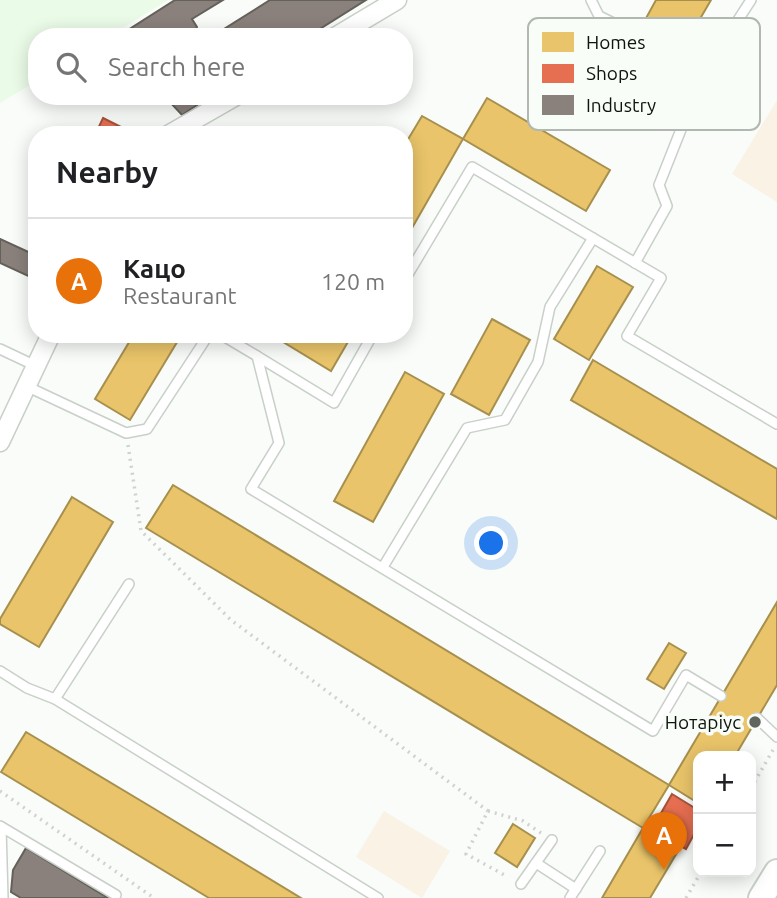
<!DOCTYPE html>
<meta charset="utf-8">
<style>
body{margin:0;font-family:Ubuntu,sans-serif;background:#f6f6f6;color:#202124}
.controls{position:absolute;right:21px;bottom:21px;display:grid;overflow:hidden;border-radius:14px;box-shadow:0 4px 18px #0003}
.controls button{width:63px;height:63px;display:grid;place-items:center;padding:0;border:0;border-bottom:2px solid #e0e0e0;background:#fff;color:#202124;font:35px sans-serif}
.you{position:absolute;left:492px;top:544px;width:24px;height:24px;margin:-18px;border:5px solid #fff;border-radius:50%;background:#1a73e8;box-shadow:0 0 0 10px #1a73e833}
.badge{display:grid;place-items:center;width:46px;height:46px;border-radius:50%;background:#60665f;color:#fff;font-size:23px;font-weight:700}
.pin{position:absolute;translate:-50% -58px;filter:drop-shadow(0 2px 4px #0008)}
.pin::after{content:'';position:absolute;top:37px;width:24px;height:21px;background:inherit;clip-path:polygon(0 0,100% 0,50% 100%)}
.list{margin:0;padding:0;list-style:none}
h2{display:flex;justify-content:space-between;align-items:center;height:91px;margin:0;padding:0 28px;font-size:30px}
h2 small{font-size:23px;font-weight:400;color:#757577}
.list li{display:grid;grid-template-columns:46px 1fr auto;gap:21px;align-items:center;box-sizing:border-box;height:126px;padding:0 28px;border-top:2px solid #e0e0e0}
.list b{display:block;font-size:26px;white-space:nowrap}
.list p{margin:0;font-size:23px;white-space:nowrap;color:#757577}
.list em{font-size:23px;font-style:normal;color:#757577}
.icon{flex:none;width:38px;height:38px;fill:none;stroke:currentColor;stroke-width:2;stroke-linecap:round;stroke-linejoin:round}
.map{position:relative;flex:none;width:777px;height:898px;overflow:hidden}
.search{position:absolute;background:#fff;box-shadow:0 4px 18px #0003;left:28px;top:28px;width:385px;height:77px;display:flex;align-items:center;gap:18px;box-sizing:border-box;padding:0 24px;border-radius:28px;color:#757577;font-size:26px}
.panel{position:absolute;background:#fff;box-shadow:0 4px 18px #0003;left:28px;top:126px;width:385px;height:217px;border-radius:28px}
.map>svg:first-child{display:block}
.built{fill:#eafce8}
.green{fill:#faf2e5}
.homes{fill:#e9c46a;stroke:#a7904e;stroke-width:2}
.shops{fill:#e76f51;stroke:#a6543c;stroke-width:2}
.industry{fill:#8a817c;stroke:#64615a;stroke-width:2}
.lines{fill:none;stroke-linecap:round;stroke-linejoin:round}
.service-casing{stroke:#c9cfc9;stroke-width:12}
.minor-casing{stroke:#c9cfc9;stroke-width:21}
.secondary-casing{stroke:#c9cfc9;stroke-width:28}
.path{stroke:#d0d2d0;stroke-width:3.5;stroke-dasharray:2 5;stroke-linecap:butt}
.service{stroke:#fefffe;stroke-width:9}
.minor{stroke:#fefffe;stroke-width:18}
.secondary{stroke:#fefffe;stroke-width:24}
.poi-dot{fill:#60665f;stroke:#f8fdf8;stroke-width:2.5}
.labels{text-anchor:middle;stroke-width:7;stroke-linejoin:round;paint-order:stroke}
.poi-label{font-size:19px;fill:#0d150c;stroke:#f8fdf8;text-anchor:end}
.key{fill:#f8fdf8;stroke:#b2b7b1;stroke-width:2}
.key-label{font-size:19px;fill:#0d150c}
</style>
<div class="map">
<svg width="777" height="898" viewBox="0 0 777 898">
<rect width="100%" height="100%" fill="#f9fcf9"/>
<polygon class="built" points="0,0 168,0 108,37 37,37 37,81 0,103"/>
<g class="green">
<polygon points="777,100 777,202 732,174"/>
<polygon points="384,811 450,851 422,898 356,857"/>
</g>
<g class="homes">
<polygon points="656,0 711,0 686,43 645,20"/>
<polygon points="487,98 610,170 586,211 463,139"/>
<polygon points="422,116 463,139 404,242 404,146"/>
<polygon points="597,266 633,287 589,360 554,339"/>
<polygon points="492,319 530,340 489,415 451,394"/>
<polygon points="134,334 182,334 130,420 95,399"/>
<polygon points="270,334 351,334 352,335 331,371"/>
<polygon points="593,360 777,469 777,519 571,400"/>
<polygon points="405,372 444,394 373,522 334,501"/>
<polygon points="173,485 669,785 643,828 146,528"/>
<polygon points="72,497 113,522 39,647 0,624 0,619"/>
<polygon points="777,602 777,685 735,756 698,756 698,803 669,785"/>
<polygon points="669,643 686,653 664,689 647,679"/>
<polygon points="26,732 153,808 301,898 209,898 1,772"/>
<polygon points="513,824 535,838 517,867 495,853"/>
<polygon points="643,828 678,851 650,898 602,898"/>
</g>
<g class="shops">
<polygon points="103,118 123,128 120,135 95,135"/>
<polygon points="672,794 698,810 698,827 686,849 652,829"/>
</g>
<g class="industry">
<polygon points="175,0 223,0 192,19 197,27 191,37 117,37"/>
<polygon points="270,0 366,0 307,37 218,37 224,29"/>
<polygon points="171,96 211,96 182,115 168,100"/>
<polygon points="0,239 37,256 37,280 0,263"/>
<polygon points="26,848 108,898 21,898 11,892 13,870"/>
</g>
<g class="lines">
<defs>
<g id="service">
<polyline points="591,0 599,16 673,52 703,74 659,185 667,206 635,263"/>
<polyline points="703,74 751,0"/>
<polyline points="404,281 472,167 661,278 627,336 777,424"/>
<polyline points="220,334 257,356 279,443 251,489 653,731 686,675 721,696"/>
<polyline points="0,349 36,366"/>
<polyline points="257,356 334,403 373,334"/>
<polyline points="26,386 126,433 147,429 209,334"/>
<polyline points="383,567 467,428 505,420 538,362 550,307 593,238"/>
<polyline points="0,671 27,688 55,699 378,898"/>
<polyline points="55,699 129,584"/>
<polyline points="757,718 777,737"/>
<polyline points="0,826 116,895"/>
<polyline points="1,827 3,898"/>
<polyline points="536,863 576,889"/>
<polyline points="521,884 552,840"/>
<polyline points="570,898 600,851"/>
</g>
<g id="minor">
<polyline points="335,37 397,0"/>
<polyline points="168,135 236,96"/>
<polyline points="0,442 51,334"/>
</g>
<polyline id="secondary" points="761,898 777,872"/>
</defs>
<use href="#service" class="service-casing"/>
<use href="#minor" class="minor-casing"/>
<use href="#secondary" class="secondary-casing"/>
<g class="path">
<polyline points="128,445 141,531 231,620 488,811 466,854 508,877"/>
<polyline points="751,788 773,750"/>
<polyline points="0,791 154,898"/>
<polyline points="488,811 523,821 541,833"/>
<polyline points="686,898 701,872"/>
</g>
<use href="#service" class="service"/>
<use href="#minor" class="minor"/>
<use href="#secondary" class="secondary"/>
</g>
<circle class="poi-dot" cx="755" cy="722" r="7"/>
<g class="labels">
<g class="poi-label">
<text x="741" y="729">Нотаріус</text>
</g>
</g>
<rect x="528" y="18" width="232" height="112" rx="10" class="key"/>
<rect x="542" y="32" width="32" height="20" fill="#e9c46a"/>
<rect x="542" y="64" width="32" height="19" fill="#e76f51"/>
<rect x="542" y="95" width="32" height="20" fill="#8a817c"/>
<g class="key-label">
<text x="586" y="49">Homes</text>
<text x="586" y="80">Shops</text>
<text x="586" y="112">Industry</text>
</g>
</svg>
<div class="controls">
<button>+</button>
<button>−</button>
</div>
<div class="you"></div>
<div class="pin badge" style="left:664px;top:870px;background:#e8710a">A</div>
<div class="search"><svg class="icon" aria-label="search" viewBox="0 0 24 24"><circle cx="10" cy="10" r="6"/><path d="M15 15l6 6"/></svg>Search here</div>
<section class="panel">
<h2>Nearby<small></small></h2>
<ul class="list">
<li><span class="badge" style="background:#e8710a">A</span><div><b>Кацо</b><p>Restaurant</p></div><em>120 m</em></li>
</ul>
</section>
</div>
